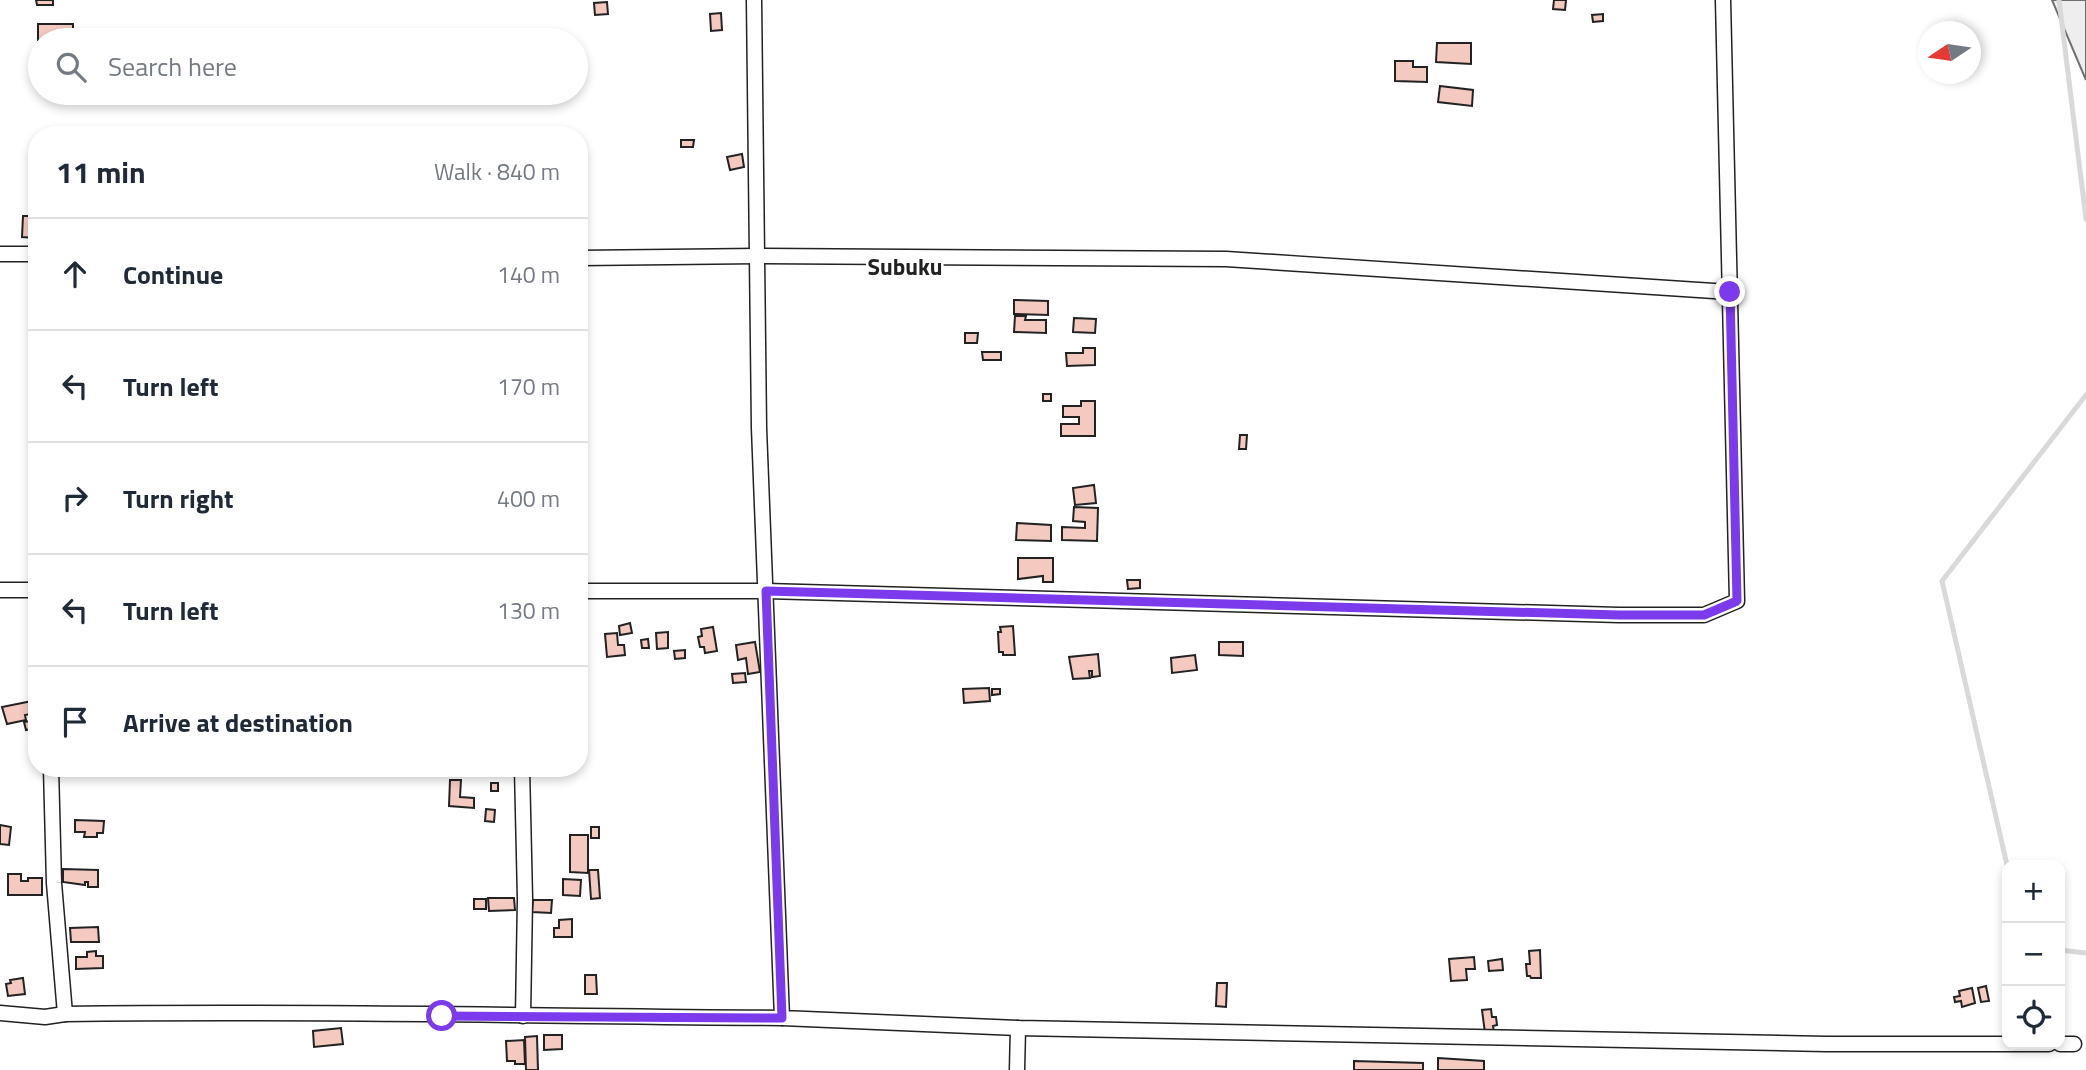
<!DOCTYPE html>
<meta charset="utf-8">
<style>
body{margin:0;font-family:"Titillium Web",sans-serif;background:#f6f6f7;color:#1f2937}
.controls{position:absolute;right:21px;bottom:21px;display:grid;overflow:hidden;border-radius:14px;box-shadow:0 4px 10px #0003}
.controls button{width:63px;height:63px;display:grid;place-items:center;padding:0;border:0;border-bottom:2px solid #e0e1e3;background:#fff;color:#1f2937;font:35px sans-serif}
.compass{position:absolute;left:1918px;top:21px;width:63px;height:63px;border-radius:50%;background:#fff;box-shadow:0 4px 10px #0003;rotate:257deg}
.stop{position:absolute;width:21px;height:21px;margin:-16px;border:5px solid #7c3aed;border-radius:50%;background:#fff}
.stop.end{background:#7c3aed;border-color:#fff;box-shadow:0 2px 7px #0008}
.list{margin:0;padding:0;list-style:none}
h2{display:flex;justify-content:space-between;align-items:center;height:91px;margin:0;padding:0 28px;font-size:30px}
h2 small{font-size:23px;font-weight:400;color:#747a83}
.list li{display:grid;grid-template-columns:46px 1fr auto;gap:21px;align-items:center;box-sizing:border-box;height:112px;padding:0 28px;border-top:2px solid #e0e1e3}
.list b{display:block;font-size:26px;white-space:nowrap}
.list em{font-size:23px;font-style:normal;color:#747a83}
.icon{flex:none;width:38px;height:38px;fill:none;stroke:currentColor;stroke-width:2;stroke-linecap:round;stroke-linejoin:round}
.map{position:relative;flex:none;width:2086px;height:1070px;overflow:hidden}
.search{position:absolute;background:#fff;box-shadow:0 4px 10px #0003;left:28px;top:28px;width:560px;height:77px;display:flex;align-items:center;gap:18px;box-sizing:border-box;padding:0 24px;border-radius:38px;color:#747a83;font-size:26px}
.panel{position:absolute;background:#fff;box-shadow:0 4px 10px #0003;left:28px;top:126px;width:560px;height:651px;border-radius:28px}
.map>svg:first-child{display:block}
.green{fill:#eee;stroke:#6f6f6f;stroke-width:2}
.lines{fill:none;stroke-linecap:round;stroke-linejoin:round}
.stream{stroke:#d9d9d9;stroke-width:5}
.building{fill:#f3c9c0;stroke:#222;stroke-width:2}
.minor-casing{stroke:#222;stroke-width:17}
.minor{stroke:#fff;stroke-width:14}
.route{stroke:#7c3aed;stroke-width:9}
.labels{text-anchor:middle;stroke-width:5;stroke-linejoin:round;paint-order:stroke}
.quarter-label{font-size:23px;font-weight:bold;fill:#222;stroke:#fff}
</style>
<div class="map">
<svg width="2086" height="1070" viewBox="0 0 2086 1070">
<rect width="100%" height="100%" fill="#fff"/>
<polygon class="green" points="2052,0 2086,0 2086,80"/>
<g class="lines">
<g class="stream">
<polyline points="2059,0 2086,219"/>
<polyline points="2007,865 1942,581 2086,395"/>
<polyline points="2060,950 2086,953"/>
</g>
</g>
<g class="building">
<polygon points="36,0 53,0 53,5 37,5"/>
<polygon points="1554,0 1566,0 1565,10 1553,9"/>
<polygon points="607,2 608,14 595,15 594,3"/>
<polygon points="721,13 722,30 711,31 710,14"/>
<polygon points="1603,14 1603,21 1593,22 1592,15"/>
<rect x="38" y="24" width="35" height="16"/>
<polygon points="1437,43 1471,43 1471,64 1436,62"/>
<polygon points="1395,61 1413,61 1413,67 1427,67 1427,82 1395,81"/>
<polygon points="1440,86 1473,90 1472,106 1438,102"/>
<polygon points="681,140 694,140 693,147 681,147"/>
<polygon points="742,154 744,167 730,170 727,157"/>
<polygon points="23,216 36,216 35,238 22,237"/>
<polygon points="1014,300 1048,301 1048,315 1014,314"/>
<polygon points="1015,316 1026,316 1025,320 1046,320 1046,333 1014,332"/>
<polygon points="1074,318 1096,319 1095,333 1073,332"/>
<polygon points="965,333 978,333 977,343 965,343"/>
<polygon points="1083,348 1095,348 1095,365 1067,366 1066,353 1083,353"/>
<polygon points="982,352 1001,352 1001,360 983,360"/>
<rect x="1043" y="394" width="8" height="7"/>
<polygon points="1081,401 1095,401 1095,436 1061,436 1061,424 1079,424 1079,417 1063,417 1063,406 1081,406"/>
<polygon points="1240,435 1247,435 1246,449 1239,449"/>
<polygon points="1094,485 1096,503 1075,505 1073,488"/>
<polygon points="1074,507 1098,508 1097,541 1062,540 1062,527 1085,528 1085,522 1073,521"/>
<polygon points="1017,523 1051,525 1051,541 1016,540"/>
<polygon points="1018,558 1053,558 1053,582 1043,582 1043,576 1018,579"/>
<polygon points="1127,580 1140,580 1140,588 1128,589"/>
<polygon points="630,623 632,633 620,635 619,626"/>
<polygon points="1013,626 1015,655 1003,655 1003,652 999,652 998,632 1001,632 1000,627"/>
<polygon points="713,627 717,651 705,653 704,647 700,647 698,637 702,636 701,629"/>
<polygon points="668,632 668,648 657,649 656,633"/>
<polygon points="617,633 618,645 624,645 625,655 607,657 605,634"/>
<polygon points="648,639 649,648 642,648 641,640"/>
<polygon points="755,642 760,672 748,674 746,658 738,660 736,645"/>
<polygon points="1219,642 1243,642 1243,656 1219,655"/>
<polygon points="685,650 685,658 675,659 674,651"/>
<polygon points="1098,654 1100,676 1092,677 1092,671 1089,671 1090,678 1073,679 1069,657"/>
<polygon points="1195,655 1197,670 1172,673 1171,658"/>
<polygon points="745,673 746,682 733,683 732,674"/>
<polygon points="989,688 990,701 964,703 963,689"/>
<polygon points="992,689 1000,689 1000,694 992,695"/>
<polygon points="37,700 37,713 25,715 26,720 7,724 2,707"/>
<polygon points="37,720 37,728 26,730 24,722"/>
<polygon points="107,768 126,768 126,773 107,774"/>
<polygon points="450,780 461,780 460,797 474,798 474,808 449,806"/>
<rect x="491" y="783" width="7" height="8"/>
<polygon points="486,809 495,810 494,822 485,821"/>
<polygon points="75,820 104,821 103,833 97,833 97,837 84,837 85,832 75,832"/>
<polygon points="0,825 11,827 9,845 0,844"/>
<rect x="591" y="827" width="8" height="11"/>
<polygon points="570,835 588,835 588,873 570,872"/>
<polygon points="63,869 98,870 98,887 88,887 88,882 85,882 85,885 63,882"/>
<polygon points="589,870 598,870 600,898 591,899"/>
<polygon points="8,874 21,874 21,881 28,881 28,878 42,878 42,895 8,895"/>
<polygon points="563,879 581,880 580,896 563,895"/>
<polygon points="488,898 514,898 515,910 489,911"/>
<rect x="474" y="899" width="12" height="10"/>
<polygon points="533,900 552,900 551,913 532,912"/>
<polygon points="572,919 572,937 554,937 554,928 559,928 559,920"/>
<polygon points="98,927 99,942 71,942 70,928"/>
<polygon points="1540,950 1541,978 1531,978 1530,976 1527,976 1526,964 1530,964 1529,951"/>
<polygon points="96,951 96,956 103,956 103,968 76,969 76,957 87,957 87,952"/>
<polygon points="1474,957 1475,969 1466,969 1467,980 1451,981 1449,959"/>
<polygon points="1502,959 1503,970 1489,971 1488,961"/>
<polygon points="585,975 596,975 597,994 585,994"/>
<polygon points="23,978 25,994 8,996 6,984 11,983 10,980"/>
<polygon points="1217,983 1227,983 1226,1007 1216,1006"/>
<polygon points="1986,986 1989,1001 1981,1002 1978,988"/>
<polygon points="1972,988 1975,1003 1962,1007 1961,1001 1955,1002 1954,997 1960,996 1959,991"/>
<polygon points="1491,1009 1492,1017 1496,1017 1497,1025 1493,1026 1494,1032 1485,1033 1482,1010"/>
<polygon points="341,1028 343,1044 314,1047 313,1031"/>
<polygon points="544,1035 562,1035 562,1049 544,1050"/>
<polygon points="537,1036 538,1070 526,1070 525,1037"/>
<polygon points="524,1040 525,1064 515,1064 515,1061 507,1061 506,1041"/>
<polygon points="1438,1058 1484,1061 1484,1070 1438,1070"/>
<polygon points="1354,1061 1423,1063 1423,1070 1354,1070"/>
</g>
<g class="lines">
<defs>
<g id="minor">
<polyline points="754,0 759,428 782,1018 1018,1028 1826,1044 2049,1044"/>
<polyline points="0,254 37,254"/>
<polyline points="579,258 758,256 1226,259 1729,292"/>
<polyline points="0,590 37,590"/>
<polyline points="579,591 766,591 1619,615 1704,615 1737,601 1723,0"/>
<polyline points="51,768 54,883 65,1014"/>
<polyline points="522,768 525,899 523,1016"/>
<path d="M 0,1013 L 45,1017 L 65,1014 C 304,1011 543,1016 782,1018"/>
<polyline points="2060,1044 2074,1044"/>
<polyline points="1017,1070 1018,1028"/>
</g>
</defs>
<use href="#minor" class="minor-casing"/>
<use href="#minor" class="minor"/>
</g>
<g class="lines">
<polyline class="route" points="442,1016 782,1018 766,591 1619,615 1704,615 1737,601 1730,292"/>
</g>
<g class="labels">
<g class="quarter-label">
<text x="905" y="275">Subuku</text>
</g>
</g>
</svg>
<div class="controls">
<button>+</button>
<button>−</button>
<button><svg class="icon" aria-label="locate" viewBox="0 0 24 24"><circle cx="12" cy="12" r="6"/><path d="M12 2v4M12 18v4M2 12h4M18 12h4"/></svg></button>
</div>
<svg class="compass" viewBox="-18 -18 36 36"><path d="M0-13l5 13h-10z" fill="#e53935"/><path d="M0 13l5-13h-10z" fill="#747a83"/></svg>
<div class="stop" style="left:442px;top:1016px"></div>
<div class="stop end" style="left:1730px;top:292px"></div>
<div class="search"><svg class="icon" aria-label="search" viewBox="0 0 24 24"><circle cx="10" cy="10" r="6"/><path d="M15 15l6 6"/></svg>Search here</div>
<section class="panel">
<h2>11 min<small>Walk · 840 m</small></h2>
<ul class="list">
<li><svg class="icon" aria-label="ahead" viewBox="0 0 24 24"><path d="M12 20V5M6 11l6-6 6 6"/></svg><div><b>Continue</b></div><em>140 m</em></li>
<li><svg class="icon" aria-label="left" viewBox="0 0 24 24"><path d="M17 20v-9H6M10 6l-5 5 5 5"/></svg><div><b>Turn left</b></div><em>170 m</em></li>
<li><svg class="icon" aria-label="right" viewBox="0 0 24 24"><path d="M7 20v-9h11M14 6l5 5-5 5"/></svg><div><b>Turn right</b></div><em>400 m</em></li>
<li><svg class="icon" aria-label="left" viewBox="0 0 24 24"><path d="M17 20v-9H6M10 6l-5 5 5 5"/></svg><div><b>Turn left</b></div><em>130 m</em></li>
<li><svg class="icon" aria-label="arrive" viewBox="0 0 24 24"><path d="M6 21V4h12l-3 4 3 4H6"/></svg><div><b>Arrive at destination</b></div></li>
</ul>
</section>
</div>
